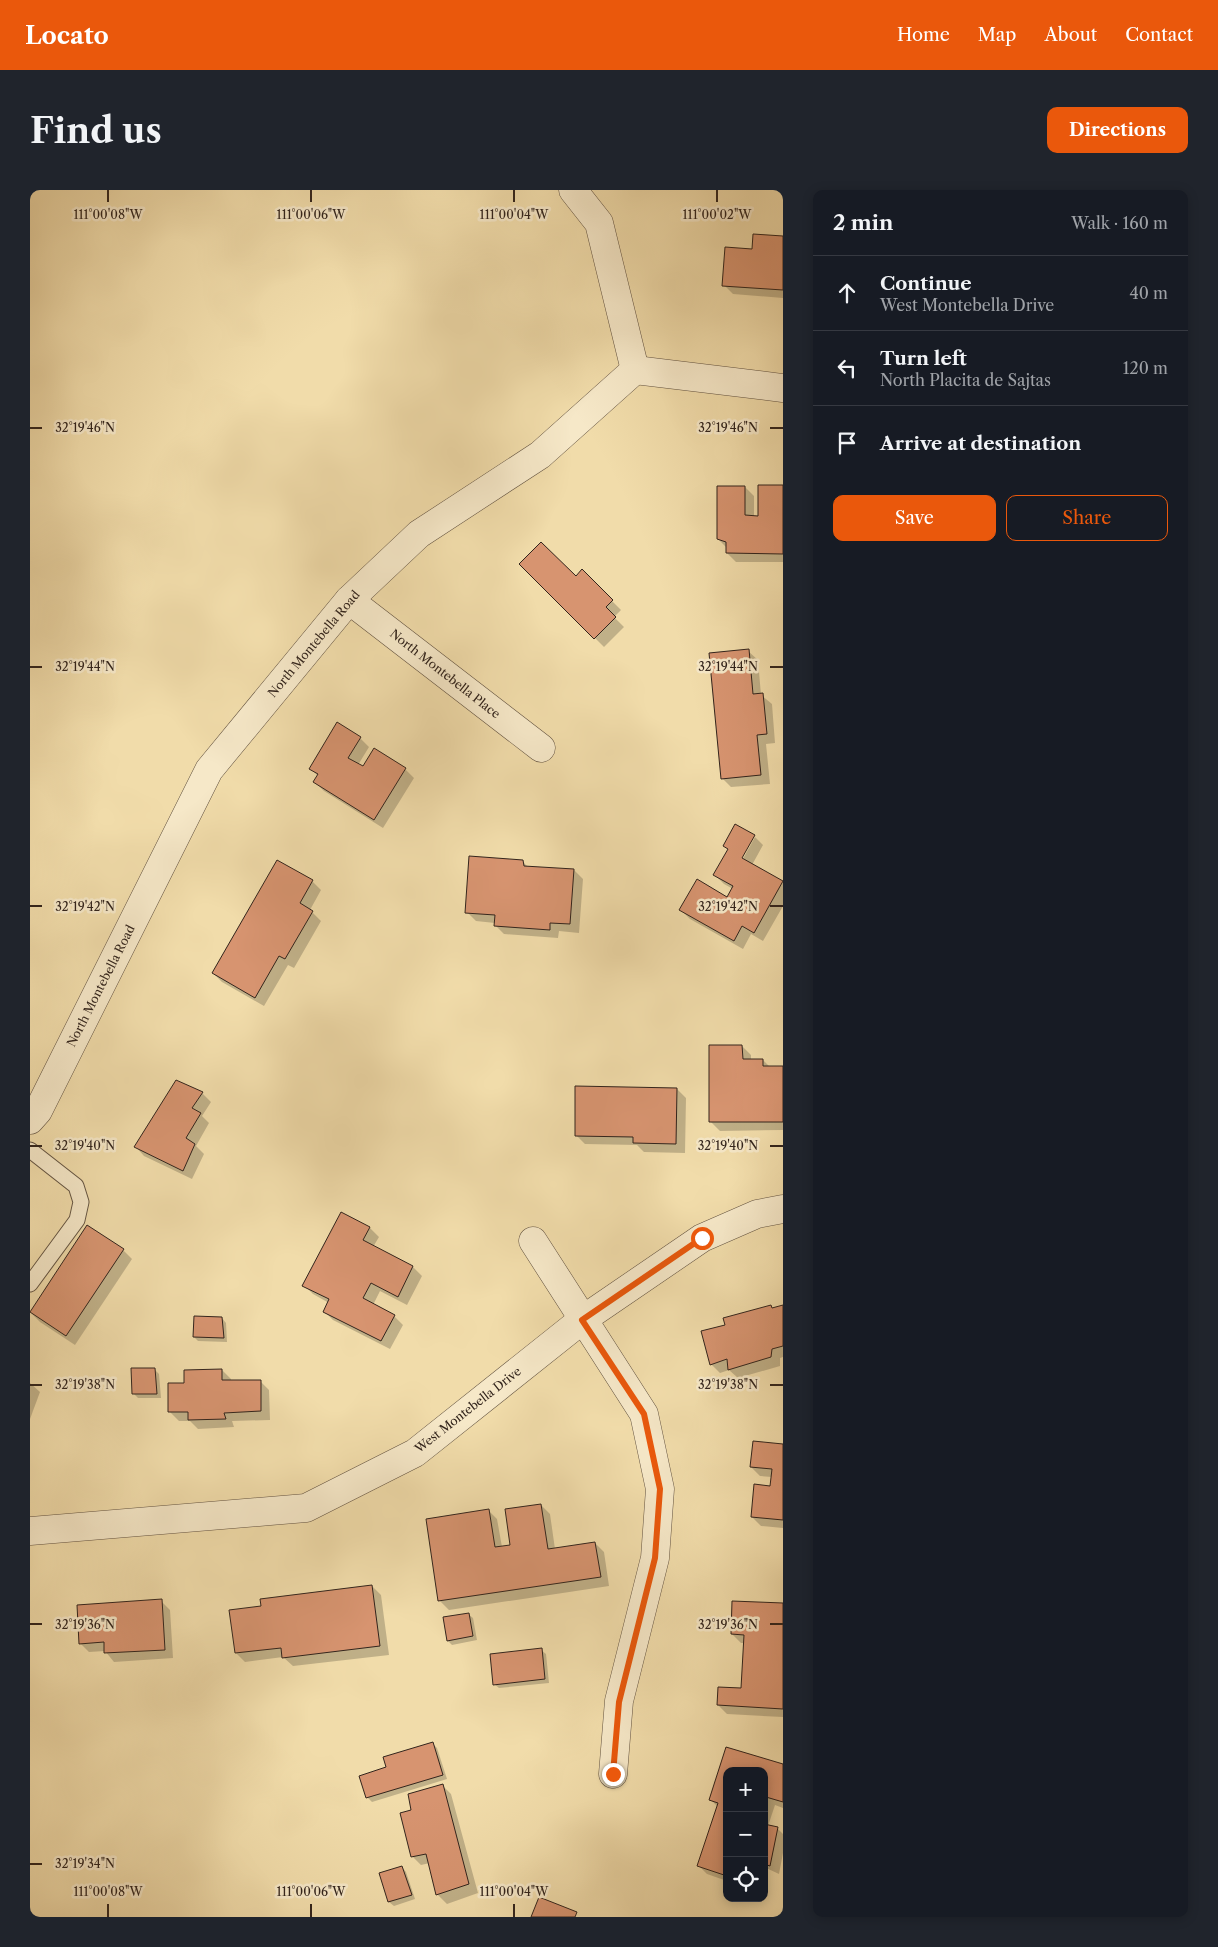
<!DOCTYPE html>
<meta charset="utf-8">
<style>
body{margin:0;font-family:"Libre Caslon Text",serif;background:#20242c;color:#f1f3f6}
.controls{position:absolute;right:15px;bottom:15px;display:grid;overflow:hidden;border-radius:10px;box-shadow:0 2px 12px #0003}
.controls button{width:45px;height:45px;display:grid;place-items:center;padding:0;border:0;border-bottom:1px solid #363941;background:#171b24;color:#f1f3f6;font:25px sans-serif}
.stop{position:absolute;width:15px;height:15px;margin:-11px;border:4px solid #ea580c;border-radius:50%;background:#fff}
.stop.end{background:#ea580c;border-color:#fff;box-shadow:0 1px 5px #0008}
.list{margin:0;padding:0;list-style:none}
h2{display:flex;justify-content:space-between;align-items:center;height:65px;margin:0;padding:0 20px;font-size:21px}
h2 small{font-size:16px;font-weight:400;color:#9ea1a6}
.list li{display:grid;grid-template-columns:32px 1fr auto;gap:15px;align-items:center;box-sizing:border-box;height:75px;padding:0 20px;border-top:1px solid #363941}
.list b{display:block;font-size:19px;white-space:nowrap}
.list p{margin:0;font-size:16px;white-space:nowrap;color:#9ea1a6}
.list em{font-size:16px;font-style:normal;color:#9ea1a6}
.actions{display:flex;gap:10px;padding:15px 20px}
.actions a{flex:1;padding:11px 0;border:1px solid #ea580c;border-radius:10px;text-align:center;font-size:18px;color:#ea580c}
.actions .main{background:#ea580c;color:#fff}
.icon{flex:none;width:28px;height:28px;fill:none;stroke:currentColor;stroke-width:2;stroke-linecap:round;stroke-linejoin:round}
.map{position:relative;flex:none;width:753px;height:1727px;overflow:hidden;border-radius:10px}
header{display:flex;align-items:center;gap:30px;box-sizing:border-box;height:70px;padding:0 25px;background:#ea580c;color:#fff}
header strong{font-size:24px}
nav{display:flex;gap:28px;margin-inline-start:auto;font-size:18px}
.intro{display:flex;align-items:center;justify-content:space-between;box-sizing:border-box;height:120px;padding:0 30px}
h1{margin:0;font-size:35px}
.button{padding:12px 22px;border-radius:10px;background:#ea580c;color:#fff;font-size:18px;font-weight:700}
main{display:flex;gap:30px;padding:0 30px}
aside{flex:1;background:#171b24;border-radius:10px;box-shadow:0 2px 12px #0003}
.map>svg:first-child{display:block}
.shadow{fill:#0003;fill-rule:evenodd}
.building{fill:#d79470;stroke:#32241c}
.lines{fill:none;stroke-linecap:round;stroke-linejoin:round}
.service-casing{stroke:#625240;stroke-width:17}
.minor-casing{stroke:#625240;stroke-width:29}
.service{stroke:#f6e8c8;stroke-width:15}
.minor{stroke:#f6e8c8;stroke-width:28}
.route{stroke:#ea580c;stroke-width:6}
.ticks{fill:none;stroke:#32241c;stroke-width:2}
.labels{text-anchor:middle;stroke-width:5;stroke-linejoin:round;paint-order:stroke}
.street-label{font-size:12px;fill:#32241c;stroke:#f6e8c8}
.ticks-label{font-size:12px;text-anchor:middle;fill:#32241c;stroke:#f6e8c8;stroke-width:5;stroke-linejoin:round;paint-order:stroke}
</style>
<header>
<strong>Locato</strong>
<nav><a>Home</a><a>Map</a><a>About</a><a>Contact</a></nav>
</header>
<div class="intro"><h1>Find us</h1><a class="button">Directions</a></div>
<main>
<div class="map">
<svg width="753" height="1727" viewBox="0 0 753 1727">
<rect width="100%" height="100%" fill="#f1dcaa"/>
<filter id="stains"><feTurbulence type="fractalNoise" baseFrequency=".004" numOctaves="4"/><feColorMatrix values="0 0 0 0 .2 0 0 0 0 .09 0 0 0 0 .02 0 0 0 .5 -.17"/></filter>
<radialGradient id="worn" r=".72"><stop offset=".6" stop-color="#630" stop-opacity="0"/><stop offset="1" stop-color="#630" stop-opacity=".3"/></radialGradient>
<g class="shadow">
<polygon points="753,48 753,108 703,104 694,95 723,60"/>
<polygon points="753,296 753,372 706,372 697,363 697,358 688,349 715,297 724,306 724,327 729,327"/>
<polygon points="491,374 546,388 552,381 591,420 584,427 594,437 574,457"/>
<polygon points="718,461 728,470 731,505 742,514 745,553 736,554 740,594 701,597 692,588"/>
<polygon points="330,548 339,557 328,575 333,578 375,579 384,588 353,638 294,601 285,592 288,586 280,578"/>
<path d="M 724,646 L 733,655 L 722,675 L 753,692 L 753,716 L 733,751 L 721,744 L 713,759 L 660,729 L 651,720 L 698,708 L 703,699 L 694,694 L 685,685 L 699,660 L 694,656 ZM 722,647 L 725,647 L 710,674 L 708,673 Z"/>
<polygon points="492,671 498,677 544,680 553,689 549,743 529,741 528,748 474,744 465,735 465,733 446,731 437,722"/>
<polygon points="282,691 291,700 280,720 291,731 264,778 258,775 234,816 192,792 183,783"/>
<polygon points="712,856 721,865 721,871 733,870 740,877 753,877 753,940 690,941 681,932"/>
<polygon points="647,899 656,908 655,963 614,962 607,955 555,954 546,945"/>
<polygon points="172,903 181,912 172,926 179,933 166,956 174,964 162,989 114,966 106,957"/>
<polygon points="57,1037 93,1060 102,1069 45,1155 10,1132 1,1123"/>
<polygon points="340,1038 349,1047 343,1057 383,1077 392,1086 377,1115 350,1101 343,1115 364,1126 373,1135 360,1159 303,1130 294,1121 299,1113 283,1104 274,1095"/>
<polygon points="740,1116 743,1119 753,1116 753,1167 750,1168 750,1176 708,1188 699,1180 690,1183 681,1174"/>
<polygon points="192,1128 196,1133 197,1152 168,1151 164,1147"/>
<polygon points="124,1179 129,1184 131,1208 108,1208 103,1203"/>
<polygon points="192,1180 201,1189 201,1192 230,1191 239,1200 240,1230 202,1231 204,1237 168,1239 160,1231 149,1231 140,1222 155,1194"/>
<polygon points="0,1193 10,1202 0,1229"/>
<polygon points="753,1255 753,1338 731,1336 722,1327 741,1297 742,1287 730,1286 721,1277"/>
<polygon points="511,1315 520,1324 525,1359 565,1353 574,1362 579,1396 419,1420 410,1411 397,1330 458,1320 467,1329 472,1357 481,1356"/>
<polygon points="342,1396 351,1405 359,1465 263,1476 253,1467 215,1472 206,1463 232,1417"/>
<polygon points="131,1411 140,1420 143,1468 84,1472 75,1461 59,1462 50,1453"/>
<polygon points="753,1414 753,1527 697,1524 688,1515 712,1499 715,1453 711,1453 702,1444"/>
<polygon points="438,1424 443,1428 447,1450 422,1455 418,1451"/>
<polygon points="511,1460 516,1464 519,1493 469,1498 464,1494"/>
<polygon points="403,1554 407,1558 417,1589 342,1612 337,1607 358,1578"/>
<polygon points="696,1558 753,1576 753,1618 745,1615 738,1636 747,1638 753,1644 753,1663 749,1684 734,1677 734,1581 697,1581 697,1691 677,1684 668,1675 688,1617 680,1609"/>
<polygon points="412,1595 421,1604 448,1703 417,1714 408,1705 400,1673 391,1675 382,1666 382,1621"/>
<polygon points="372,1677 376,1682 385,1709 364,1716 359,1712"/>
</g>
<g class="building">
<polygon points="723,44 753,46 753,100 692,96 695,57 722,59"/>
<polygon points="728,295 753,295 753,364 696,363 696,352 687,349 687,296 715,296 715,325 728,326"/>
<polygon points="511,352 546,386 552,379 583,410 576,417 586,427 564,449 489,374"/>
<polygon points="719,459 723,504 733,503 737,544 727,545 731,585 691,589 679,463"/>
<polygon points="307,532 331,547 318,568 333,576 344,558 376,578 344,630 283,592 288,584 279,579"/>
<polygon points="705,634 725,645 712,668 753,691 724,743 712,736 704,751 649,720 667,689 697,707 703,696 683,685 698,659 693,656"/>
<polygon points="439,666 493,670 494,676 544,679 540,734 520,733 520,740 464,736 465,725 435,723"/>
<polygon points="247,670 283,690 270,713 283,721 255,769 249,766 225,808 182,783"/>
<polygon points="679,855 712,855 713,869 733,869 733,876 753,876 753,932 679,932"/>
<polygon points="146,890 173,902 162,918 171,923 156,948 165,954 153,981 104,957"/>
<polygon points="545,896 647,898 646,954 603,953 603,947 545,946"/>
<polygon points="311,1022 340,1037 333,1050 383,1076 368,1107 341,1093 333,1108 365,1125 351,1151 293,1122 299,1109 272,1096"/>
<polygon points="57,1035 94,1059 36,1146 0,1122"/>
<polygon points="741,1115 742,1118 753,1115 753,1156 742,1159 741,1167 698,1180 697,1169 680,1175 671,1141 695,1135 693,1128"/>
<polygon points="164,1126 192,1127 194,1148 163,1147"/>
<polygon points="101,1178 125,1178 127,1204 102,1204"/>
<polygon points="192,1179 192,1190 231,1190 231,1221 194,1223 196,1229 158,1230 158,1222 138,1222 138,1193 154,1193 154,1180"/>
<polygon points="723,1251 753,1254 753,1330 721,1327 724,1294 740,1296 742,1279 720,1277"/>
<polygon points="511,1314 518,1359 565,1352 571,1387 408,1411 396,1329 459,1319 465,1357 480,1355 475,1319"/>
<polygon points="342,1395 350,1456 252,1468 251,1458 205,1463 199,1420 231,1416 230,1409"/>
<polygon points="132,1409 135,1460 74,1463 74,1452 49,1454 47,1415"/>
<polygon points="702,1411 753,1413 753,1519 687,1515 688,1497 711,1498 714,1445 701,1444"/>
<polygon points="439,1423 443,1446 417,1451 413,1427"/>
<polygon points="512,1458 515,1489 463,1495 460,1464"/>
<polygon points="403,1552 413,1585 336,1608 329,1586 356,1577 353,1567"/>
<polygon points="696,1557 753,1574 753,1612 736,1607 734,1613 734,1581 697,1581 697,1686 667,1676 688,1613 679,1610"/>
<polygon points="413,1594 439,1694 406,1705 396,1664 381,1667 370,1623 381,1620 378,1604"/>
<polygon points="734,1634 748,1637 740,1676 734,1674"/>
<polygon points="372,1676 382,1705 358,1712 349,1683"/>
<polygon points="509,1707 547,1722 545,1727 501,1727"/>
</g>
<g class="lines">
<defs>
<polyline id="service" points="0,960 46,996 51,1012 47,1030 0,1094"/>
<g id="minor">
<polyline points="543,0 569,33 605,180"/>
<polyline points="605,180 753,198"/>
<polyline points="319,410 511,558"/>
<polyline points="0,930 8,921 179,580 319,410 389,344 510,265 605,180"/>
<polyline points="503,1051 614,1224 630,1299 625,1368 589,1511 583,1584"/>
<polyline points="0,1341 276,1318 385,1263 552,1130 672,1048 727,1024 753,1019"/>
</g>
</defs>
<use href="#service" class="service-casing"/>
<use href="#minor" class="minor-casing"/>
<use href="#service" class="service"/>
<use href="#minor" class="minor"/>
</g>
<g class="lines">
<polyline class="route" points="583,1584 589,1512 625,1368 630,1299 614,1224 552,1130 672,1048"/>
</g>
<path class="ticks" d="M 78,0 L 78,12M 281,0 L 281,12M 484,0 L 484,12M 687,0 L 687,12M 0,238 L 12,238M 740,238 L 753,238M 0,477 L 12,477M 740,477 L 753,477M 0,716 L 12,716M 740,716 L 753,716M 0,956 L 12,956M 740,956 L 753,956M 0,1195 L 12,1195M 740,1195 L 753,1195M 0,1434 L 12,1434M 740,1434 L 753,1434M 0,1674 L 12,1674M 78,1714 L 78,1727M 281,1714 L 281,1727M 484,1714 L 484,1727"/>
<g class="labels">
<g class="street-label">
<text transform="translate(284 454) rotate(-50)" y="4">North Montebella Road</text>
<text transform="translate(415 484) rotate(38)" y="4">North Montebella Place</text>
<text transform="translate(71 796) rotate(-63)" y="4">North Montebella Road</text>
<text transform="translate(438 1220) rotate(-38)" y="4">West Montebella Drive</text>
</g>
</g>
<g class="ticks-label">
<text x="78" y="29">111°00'08"W</text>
<text x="281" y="29">111°00'06"W</text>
<text x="484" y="29">111°00'04"W</text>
<text x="687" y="29">111°00'02"W</text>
<text x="55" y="242">32°19'46"N</text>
<text x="698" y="242">32°19'46"N</text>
<text x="55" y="481">32°19'44"N</text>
<text x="698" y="481">32°19'44"N</text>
<text x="55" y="721">32°19'42"N</text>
<text x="698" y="721">32°19'42"N</text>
<text x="55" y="960">32°19'40"N</text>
<text x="698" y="960">32°19'40"N</text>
<text x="55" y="1199">32°19'38"N</text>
<text x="698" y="1199">32°19'38"N</text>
<text x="55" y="1439">32°19'36"N</text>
<text x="698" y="1439">32°19'36"N</text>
<text x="55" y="1678">32°19'34"N</text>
<text x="78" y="1706">111°00'08"W</text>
<text x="281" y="1706">111°00'06"W</text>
<text x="484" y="1706">111°00'04"W</text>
</g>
<rect width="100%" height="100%" filter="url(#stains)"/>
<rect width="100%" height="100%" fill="url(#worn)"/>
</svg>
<div class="controls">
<button>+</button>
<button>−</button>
<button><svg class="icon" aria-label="locate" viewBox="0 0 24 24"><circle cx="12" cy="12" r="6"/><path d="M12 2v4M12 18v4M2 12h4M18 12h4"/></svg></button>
</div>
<div class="stop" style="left:672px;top:1048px"></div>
<div class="stop end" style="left:583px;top:1584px"></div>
</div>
<aside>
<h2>2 min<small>Walk · 160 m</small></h2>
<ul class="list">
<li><svg class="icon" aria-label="ahead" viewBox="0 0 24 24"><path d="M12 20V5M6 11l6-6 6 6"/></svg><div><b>Continue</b><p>West Montebella Drive</p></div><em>40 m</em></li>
<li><svg class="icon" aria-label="left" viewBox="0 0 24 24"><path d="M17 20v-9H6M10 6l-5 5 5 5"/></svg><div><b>Turn left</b><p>North Placita de Sajtas</p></div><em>120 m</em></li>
<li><svg class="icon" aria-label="arrive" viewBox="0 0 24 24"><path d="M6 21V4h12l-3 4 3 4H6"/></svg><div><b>Arrive at destination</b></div></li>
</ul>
<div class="actions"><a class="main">Save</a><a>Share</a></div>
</aside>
</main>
